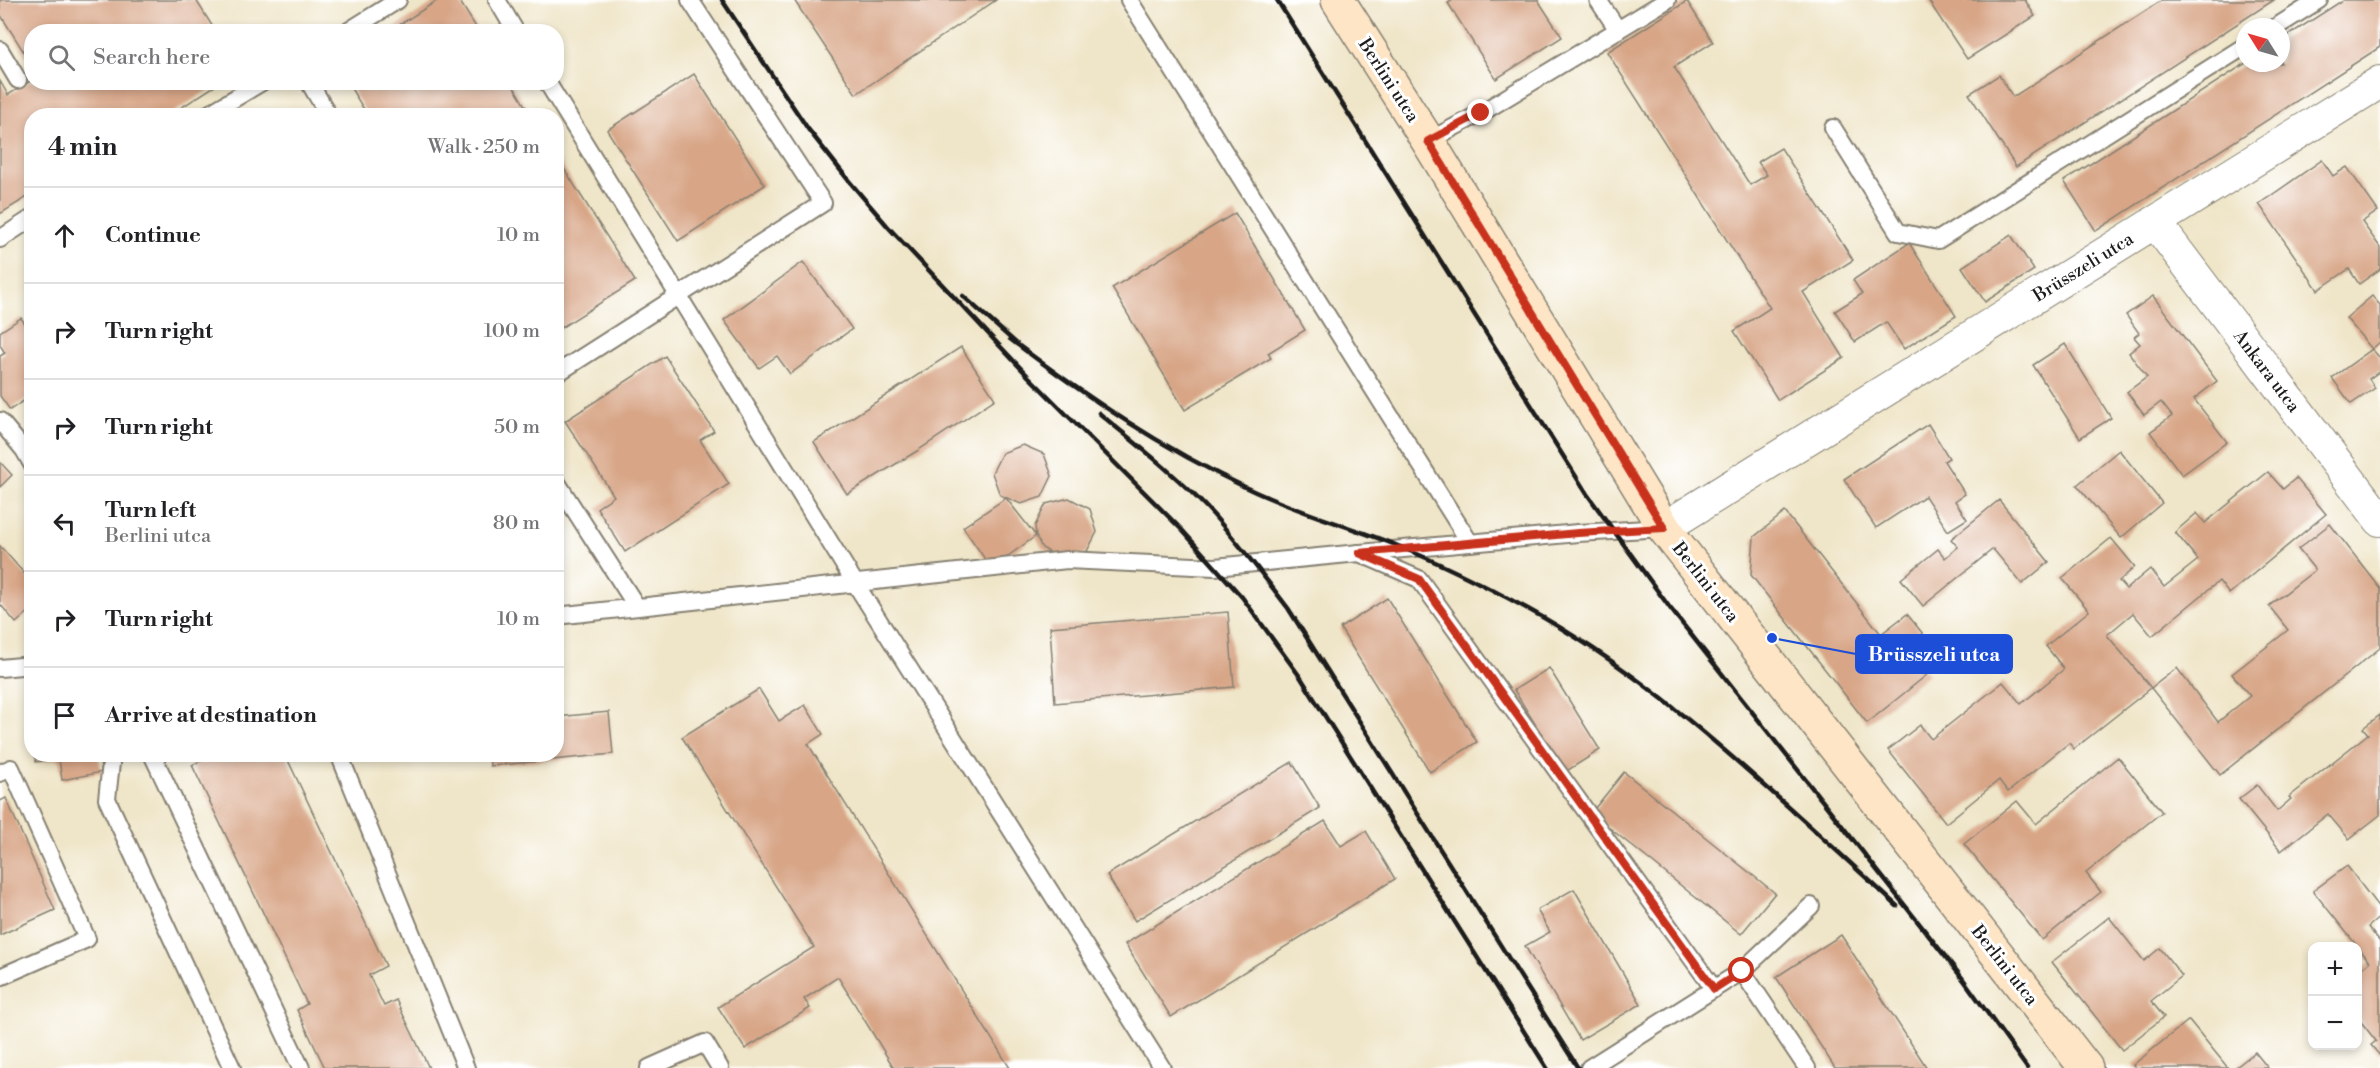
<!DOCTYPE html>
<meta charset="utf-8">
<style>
body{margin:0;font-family:"Libre Bodoni",serif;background:#f2f2f2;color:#202124}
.controls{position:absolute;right:18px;bottom:18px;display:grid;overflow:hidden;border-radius:12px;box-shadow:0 3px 9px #0003}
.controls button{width:54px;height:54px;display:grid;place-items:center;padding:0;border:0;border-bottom:2px solid #e0e0e0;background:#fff;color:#202124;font:30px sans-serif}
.compass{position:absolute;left:2236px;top:18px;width:54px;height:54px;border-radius:50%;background:#fff;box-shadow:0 3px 9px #0003;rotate:307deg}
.stop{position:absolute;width:18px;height:18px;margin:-14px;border:4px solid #c8321e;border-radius:50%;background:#fff}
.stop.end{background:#c8321e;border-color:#fff;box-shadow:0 2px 6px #0008}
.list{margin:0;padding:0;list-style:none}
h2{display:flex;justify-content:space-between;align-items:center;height:78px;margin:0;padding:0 24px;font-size:26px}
h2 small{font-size:20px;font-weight:400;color:#757577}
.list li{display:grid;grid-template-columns:39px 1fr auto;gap:18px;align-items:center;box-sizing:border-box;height:96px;padding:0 24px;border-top:2px solid #e0e0e0}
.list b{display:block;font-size:22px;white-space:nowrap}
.list p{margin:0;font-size:20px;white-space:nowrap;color:#757577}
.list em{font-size:20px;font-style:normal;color:#757577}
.icon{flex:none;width:33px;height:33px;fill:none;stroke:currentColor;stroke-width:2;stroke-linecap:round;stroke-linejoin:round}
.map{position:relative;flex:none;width:2380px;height:1068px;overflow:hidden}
.search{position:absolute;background:#fff;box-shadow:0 3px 9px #0003;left:24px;top:24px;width:540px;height:66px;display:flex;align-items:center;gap:15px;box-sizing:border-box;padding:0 21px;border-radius:24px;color:#757577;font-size:22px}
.panel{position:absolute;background:#fff;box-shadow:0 3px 9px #0003;left:24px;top:108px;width:540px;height:654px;border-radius:24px}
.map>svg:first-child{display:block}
.building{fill:#d8a687}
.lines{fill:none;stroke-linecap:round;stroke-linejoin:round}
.lane-casing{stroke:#868072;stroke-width:20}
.street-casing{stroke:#868072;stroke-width:34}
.secondary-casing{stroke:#868072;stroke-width:36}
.lane{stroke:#fff;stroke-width:16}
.street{stroke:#fff;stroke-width:32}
.secondary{stroke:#fde5c5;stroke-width:33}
.rail{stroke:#1c1c1c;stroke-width:4.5}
.route{stroke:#c8321e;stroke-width:8}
.labels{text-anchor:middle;stroke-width:6;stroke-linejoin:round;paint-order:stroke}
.street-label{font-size:18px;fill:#1c1c1c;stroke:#fff}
.leader{fill:none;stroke:#1d4ed8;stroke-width:2}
.callout-dot{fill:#1d4ed8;stroke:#fff;stroke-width:2}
.callout{fill:#1d4ed8;stroke:#1d4ed8;stroke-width:2}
.callout-label{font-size:20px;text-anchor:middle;font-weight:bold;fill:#fff}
</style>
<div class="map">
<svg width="2380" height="1068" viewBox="0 0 2380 1068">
<rect width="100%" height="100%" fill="#fff"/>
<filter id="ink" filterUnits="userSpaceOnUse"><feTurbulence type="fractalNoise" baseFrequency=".0167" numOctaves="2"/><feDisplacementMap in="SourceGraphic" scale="12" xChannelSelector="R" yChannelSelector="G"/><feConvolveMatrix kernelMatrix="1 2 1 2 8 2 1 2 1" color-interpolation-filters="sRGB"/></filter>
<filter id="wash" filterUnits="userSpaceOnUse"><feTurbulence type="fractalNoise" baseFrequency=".008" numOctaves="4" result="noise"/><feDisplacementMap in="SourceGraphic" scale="24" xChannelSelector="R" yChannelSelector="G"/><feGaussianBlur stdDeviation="1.35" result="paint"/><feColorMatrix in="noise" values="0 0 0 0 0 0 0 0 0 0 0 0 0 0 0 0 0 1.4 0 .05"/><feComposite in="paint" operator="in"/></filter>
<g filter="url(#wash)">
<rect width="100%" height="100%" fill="#efe5c8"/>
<g id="blocks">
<g class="building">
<polygon points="0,0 196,0 216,32 32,32 32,65 0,14"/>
<polygon points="438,0 459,0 479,32 388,32"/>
<polygon points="794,0 996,0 856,94"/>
<polygon points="1453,0 1538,0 1562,37 1496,79 1448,3"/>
<polygon points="1928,0 2025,0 2035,16 1967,59"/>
<polygon points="2162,0 2274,0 2016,167 1969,94 1999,75 2013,97"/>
<polygon points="2343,0 2380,0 2380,47 2096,231 2064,181 2246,63 2281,63 2281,40"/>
<polygon points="1687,1 1713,42 1674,67 1750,185 1767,175 1758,162 1781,148 1853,260 1803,292 1844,358 1778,400 1734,331 1770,308 1607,52"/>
<polygon points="694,74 765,185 678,241 607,130"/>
<polygon points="32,80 32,82 221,82 168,116 32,116 32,194 0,214 0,81 8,95"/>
<polygon points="347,82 511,82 531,116 368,116"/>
<polygon points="556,156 635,281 556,331"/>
<polygon points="2322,160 2333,176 2347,167 2378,211 2362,222 2380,247 2380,269 2359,284 2349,269 2318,290 2259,204"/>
<polygon points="1235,213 1305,330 1268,353 1271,358 1185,410 1112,288"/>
<polygon points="2011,235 2034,270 1985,302 1962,267"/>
<polygon points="1909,243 1956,316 1904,349 1886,322 1855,342 1835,311 1862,294 1853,280"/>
<polygon points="803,262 852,329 790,374 777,356 759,368 724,320"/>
<polygon points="2153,296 2217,381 2194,399 2227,442 2182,475 2150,432 2172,416 2161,402 2144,415 2127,392 2147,377 2129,353 2140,344 2134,337 2139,333 2126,315"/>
<polygon points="2372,296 2380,305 2380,342 2372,349 2380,358 2380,371 2369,379 2375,388 2351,404 2332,378 2372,349 2346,318"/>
<polygon points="21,318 26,325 32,322 32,401 29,397 10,410 0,396 0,356 5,353 0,345 0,332"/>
<polygon points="2065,344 2111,418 2080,438 2033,365"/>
<polygon points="961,347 995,399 917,451 847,494 814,442"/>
<polygon points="665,356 714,431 700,440 729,484 625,552 597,508 614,496 565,421"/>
<polygon points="1928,424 1949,458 1944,461 1965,494 1955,501 1967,519 1948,531 1925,496 1876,528 1844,479"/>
<polygon points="1023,445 1044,454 1052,476 1042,497 1021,504 1000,495 992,473 1002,453"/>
<polygon points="2119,450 2162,503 2121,538 2077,485"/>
<polygon points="0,462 12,475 0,487"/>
<polygon points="2268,472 2283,489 2296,478 2326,514 2229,594 2219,581 2152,636 2133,613 2107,635 2151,688 2074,749 2069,743 2008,792 1999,780 1946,823 1888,750 1920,725 1931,739 2003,682 2021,704 2064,669 2046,646 2089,611 2062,578 2111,538 2135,567 2119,581 2126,589 2150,569 2164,587 2198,560 2175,532 2197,513 2205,523"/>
<polygon points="1006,498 1036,536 1035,526 1046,504 1069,498 1090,509 1097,532 1086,553 1063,560 1042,548 1036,536 991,568 963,527"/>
<polygon points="1999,500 2049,562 2022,584 1993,549 1923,606 1901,579 1938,549 1945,558 1958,547 1951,539"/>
<polygon points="1785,512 1881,634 1907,614 1923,634 1906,648 1928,674 1867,723 1751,575 1754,537"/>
<polygon points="2330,524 2380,588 2380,648 2220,775 2151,688 2177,668 2218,722 2250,696 2232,674 2288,630 2269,606 2315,570 2298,549"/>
<polygon points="0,546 32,582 32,609 16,623 0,604"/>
<polygon points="1387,598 1477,742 1430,772 1340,628"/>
<polygon points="1228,612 1234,687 1055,703 1050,627"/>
<polygon points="1549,668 1600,750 1565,772 1514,690"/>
<polygon points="759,689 779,721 805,705 823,734 808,744 1010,1068 894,1068 838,977 804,999 810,1008 745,1049 718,1007 814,947 682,737"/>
<polygon points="609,712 613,754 490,766 489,754 556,754 556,717"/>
<polygon points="2380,715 2380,815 2349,839 2328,814 2281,851 2239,799 2257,785 2277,811 2291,799 2289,797 2368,734 2363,728"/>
<polygon points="35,754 98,754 102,772 62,780 59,759 36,762"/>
<polygon points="213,754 285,754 386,966 369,975 384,1006 396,1000 429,1068 325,1068 297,1010 307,1004 192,765"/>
<polygon points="2118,757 2162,812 2086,873 2101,892 2042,940 1964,844 2017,801 2036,824"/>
<polygon points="1292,762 1320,808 1135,921 1107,875"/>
<polygon points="1624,772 1775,893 1741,934 1591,813"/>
<polygon points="6,798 55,910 0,935 0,801"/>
<polygon points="1325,821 1341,846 1366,831 1395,879 1171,1017 1125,944"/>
<polygon points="2347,866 2380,909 2380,917 2368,927 2380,942 2380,1056 2371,1045 2376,1041 2358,1018 2358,972 2370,962 2313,891"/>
<polygon points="1574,889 1641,1004 1580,1040 1525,946 1550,932 1537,910"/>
<polygon points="2109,917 2144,961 2160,948 2182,976 2151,1001 2164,1017 2122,1050 2052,962"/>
<polygon points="1841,935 1927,1068 1835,1068 1776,977"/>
<polygon points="2189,1020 2228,1068 2136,1068 2133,1065"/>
<polygon points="2255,1052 2268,1068 2235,1068"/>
</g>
</g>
</g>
<g filter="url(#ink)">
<use href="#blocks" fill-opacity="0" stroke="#868072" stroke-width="1.5"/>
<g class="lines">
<defs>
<g id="lane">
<polyline points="497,0 516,32"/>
<polyline points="1129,0 1470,543"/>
<polyline points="1598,0 1618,30"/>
<polyline points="2276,27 2319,0"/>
<polyline points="347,32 398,0"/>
<polyline points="0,50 18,80"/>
<polyline points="309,82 329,116"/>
<polyline points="547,82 855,583 1162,1068"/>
<polyline points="205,116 262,82"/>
<polyline points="1833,128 1898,232 1938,240 2245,46"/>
<polyline points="1428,141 1481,113 1667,0"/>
<polyline points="0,239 32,218"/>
<polyline points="556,374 823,203 690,0"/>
<polyline points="0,421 24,450 32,464"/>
<polyline points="556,481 637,607"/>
<polyline points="1360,553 1578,533 1664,528"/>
<polyline points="556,616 1067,560 1215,567 1359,553 1419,579 1714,989"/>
<polyline points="0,668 32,665"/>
<polyline points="112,754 107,799 232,1068"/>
<polyline points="152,754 301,1068"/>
<polyline points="339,754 466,1068"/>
<polyline points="0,773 11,768 87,939 0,977"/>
<polyline points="1742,971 1807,1068"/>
<polyline points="649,1068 705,1043 720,1068"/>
<polyline points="1589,1068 1742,971 1811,906"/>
</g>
<g id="street">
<polyline points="2155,222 2380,520"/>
<polyline points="1664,528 2380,82"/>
</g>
<polyline id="secondary" points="1338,0 1428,141 1664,528 2086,1068"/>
</defs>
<use href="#lane" class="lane-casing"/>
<use href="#street" class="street-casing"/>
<use href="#secondary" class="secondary-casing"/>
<use href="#lane" class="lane"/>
<use href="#street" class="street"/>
<use href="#secondary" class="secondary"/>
<g class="rail">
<polyline points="722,0 808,129 849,181 890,229 1029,377 1182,530 1242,597 1301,678 1547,1068"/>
<polyline points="1277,0 1587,494 1670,608 1963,979 2027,1068"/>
<polyline points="963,296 1017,344"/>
<path d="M 1010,339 C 1088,398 1160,447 1249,489 C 1297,512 1349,526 1398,546 C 1443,564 1486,586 1528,609 C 1623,661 1703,730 1783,802 C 1821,836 1859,871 1897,906"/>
<path d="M 1099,413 C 1136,444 1174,473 1207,508 C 1236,539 1262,574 1288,608 L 1578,1068"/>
</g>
</g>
</g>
<g class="lines" filter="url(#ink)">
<polyline class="route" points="1481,113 1428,141 1664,528 1578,533 1359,553 1419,579 1714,989 1742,971"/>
</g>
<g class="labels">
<g class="street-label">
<text transform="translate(1389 80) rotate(57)" y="6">Berlini utca</text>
<text transform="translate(2083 267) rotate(-32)" y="6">Brüsszeli utca</text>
<text transform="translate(2267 371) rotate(53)" y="6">Ankara utca</text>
<text transform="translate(1706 582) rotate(52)" y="6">Berlini utca</text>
<text transform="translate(2005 965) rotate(52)" y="6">Berlini utca</text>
</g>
</g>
<path class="leader" d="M1772 638L1856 654"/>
<circle class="callout-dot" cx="1772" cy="638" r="6"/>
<rect class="callout" x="1856" y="635" width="156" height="38" rx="6"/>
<g class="callout-label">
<text x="1934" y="661">Brüsszeli utca</text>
</g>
</svg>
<div class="controls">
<button>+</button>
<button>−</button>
</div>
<svg class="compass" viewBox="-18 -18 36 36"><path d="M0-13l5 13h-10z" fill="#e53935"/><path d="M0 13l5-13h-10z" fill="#757577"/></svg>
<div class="stop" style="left:1742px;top:971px"></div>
<div class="stop end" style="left:1481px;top:113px"></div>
<div class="search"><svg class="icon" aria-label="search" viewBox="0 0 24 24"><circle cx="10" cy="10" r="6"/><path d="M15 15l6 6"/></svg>Search here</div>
<section class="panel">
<h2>4 min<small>Walk · 250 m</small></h2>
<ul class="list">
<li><svg class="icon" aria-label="ahead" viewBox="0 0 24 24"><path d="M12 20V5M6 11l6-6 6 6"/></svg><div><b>Continue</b></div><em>10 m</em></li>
<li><svg class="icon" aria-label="right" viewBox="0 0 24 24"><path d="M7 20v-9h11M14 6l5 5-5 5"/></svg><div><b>Turn right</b></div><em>100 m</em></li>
<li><svg class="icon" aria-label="right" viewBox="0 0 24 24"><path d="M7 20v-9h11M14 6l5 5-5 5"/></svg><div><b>Turn right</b></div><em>50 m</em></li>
<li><svg class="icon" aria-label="left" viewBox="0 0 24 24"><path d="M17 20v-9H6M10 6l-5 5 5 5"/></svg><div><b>Turn left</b><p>Berlini utca</p></div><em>80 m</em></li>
<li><svg class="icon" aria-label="right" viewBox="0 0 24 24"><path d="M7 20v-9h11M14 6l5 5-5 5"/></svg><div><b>Turn right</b></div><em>10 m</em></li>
<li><svg class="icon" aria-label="arrive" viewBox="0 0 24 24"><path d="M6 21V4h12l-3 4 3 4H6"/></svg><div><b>Arrive at destination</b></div></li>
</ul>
</section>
</div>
